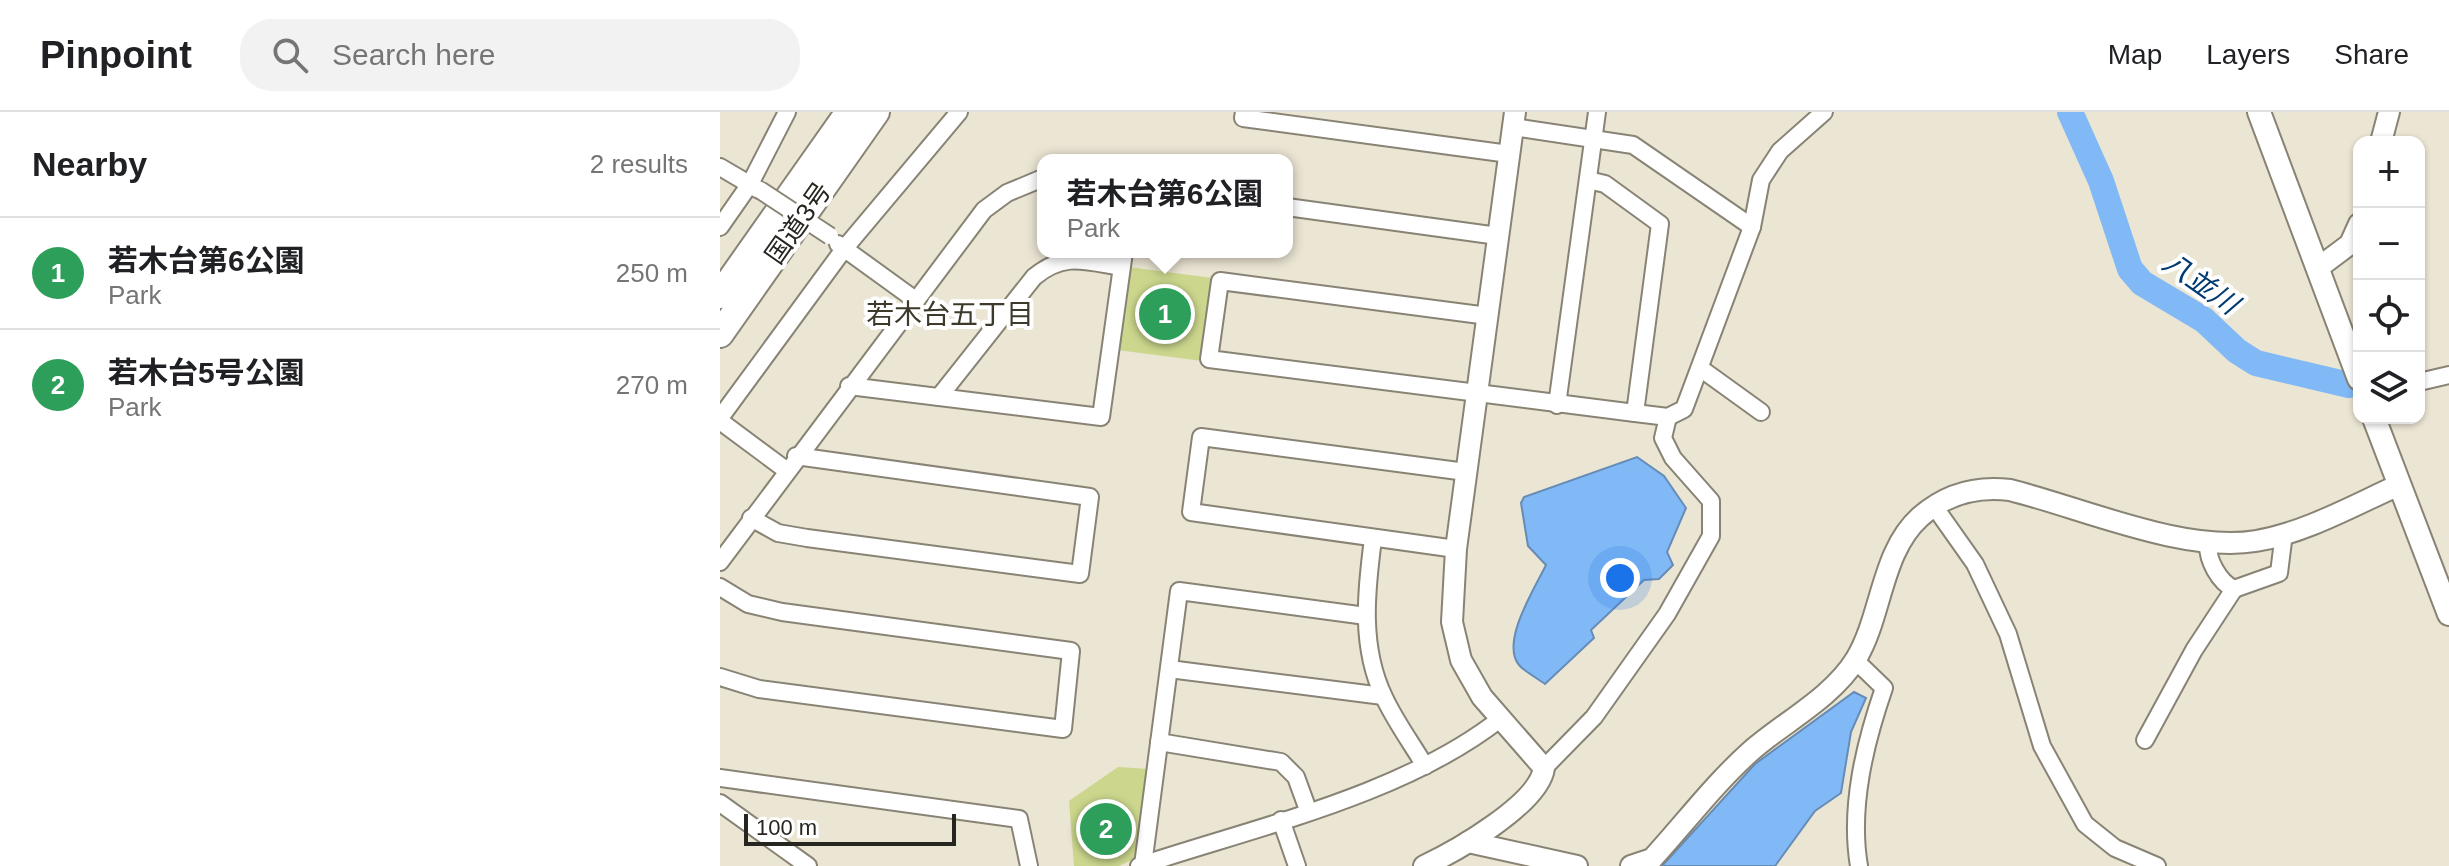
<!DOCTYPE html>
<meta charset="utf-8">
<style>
body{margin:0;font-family:Arial,"Noto Sans JP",sans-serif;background:#f2f2f2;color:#202124}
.controls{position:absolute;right:24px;top:24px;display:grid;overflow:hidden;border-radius:16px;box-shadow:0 2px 6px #0004}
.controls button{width:72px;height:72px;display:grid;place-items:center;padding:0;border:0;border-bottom:2px solid #e0e0e0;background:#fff;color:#202124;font:40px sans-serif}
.scale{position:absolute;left:24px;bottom:20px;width:212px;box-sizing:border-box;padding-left:8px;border:4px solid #27251f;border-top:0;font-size:22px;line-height:28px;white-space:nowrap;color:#27251f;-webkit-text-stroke:6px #fff;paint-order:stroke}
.you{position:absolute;left:900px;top:466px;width:28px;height:28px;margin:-20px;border:6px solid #fff;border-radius:50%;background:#1a73e8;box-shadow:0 0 0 12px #1a73e833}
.badge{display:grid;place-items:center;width:52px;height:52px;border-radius:50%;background:#7c3aed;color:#fff;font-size:26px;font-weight:700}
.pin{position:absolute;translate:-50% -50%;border:4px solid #fff;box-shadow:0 2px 8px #0006}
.popup{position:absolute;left:317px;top:42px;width:256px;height:104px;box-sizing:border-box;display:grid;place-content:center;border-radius:16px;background:#fff;filter:drop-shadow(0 2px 6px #0005);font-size:26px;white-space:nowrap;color:#757577}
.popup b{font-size:30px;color:#202124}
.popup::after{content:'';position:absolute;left:50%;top:100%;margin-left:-16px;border:16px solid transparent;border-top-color:#fff}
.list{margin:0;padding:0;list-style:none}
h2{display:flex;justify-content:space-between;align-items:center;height:104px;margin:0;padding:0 32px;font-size:34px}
h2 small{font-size:26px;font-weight:400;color:#757577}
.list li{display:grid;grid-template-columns:52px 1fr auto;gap:24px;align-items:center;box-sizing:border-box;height:112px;padding:0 32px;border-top:2px solid #e0e0e0}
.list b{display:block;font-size:30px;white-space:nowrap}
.list p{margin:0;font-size:26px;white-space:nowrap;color:#757577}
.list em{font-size:26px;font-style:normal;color:#757577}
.icon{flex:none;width:44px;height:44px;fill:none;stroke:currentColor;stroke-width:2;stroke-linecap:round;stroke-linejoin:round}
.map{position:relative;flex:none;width:1729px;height:754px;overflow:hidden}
header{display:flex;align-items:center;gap:48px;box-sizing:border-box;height:112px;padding:0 40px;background:#fff;border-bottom:2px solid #e0e0e0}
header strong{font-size:38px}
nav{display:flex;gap:44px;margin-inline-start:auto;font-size:28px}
.search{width:560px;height:72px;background:#f2f2f2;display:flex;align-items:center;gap:20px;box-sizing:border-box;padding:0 28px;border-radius:32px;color:#757577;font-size:30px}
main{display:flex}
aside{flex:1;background:#fff}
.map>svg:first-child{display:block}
.green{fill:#ccd78d}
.water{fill:#81b8f6;stroke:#668cb6;stroke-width:2}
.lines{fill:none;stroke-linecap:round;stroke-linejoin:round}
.river{stroke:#81b8f6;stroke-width:26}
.minor-casing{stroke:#888374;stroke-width:20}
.tertiary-casing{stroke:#888374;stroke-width:24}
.secondary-casing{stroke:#888374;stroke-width:26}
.trunk-casing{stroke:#888374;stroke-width:30}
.minor{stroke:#fff;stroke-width:16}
.tertiary{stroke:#fff;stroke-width:20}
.secondary{stroke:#fff;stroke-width:22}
.trunk{stroke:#fff;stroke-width:26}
.minor-bridge-casing{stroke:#888374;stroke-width:20;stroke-linecap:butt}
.minor-bridge{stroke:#fff;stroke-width:16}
.labels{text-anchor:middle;stroke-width:8;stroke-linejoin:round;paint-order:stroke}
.street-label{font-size:26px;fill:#27251f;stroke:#fff}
.water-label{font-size:28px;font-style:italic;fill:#003a71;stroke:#fff}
.neighbourhood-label{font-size:28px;fill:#3d392b;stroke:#fff}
</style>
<header>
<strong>Pinpoint</strong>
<div class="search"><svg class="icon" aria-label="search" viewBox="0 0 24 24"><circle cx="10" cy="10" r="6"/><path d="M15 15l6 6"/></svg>Search here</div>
<nav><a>Map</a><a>Layers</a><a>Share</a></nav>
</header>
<main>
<aside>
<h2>Nearby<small>2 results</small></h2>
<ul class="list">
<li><span class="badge" style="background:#2e9e5b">1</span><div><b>若木台第6公園</b><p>Park</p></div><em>250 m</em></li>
<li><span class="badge" style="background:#2e9e5b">2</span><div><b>若木台5号公園</b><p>Park</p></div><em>270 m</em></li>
</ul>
</aside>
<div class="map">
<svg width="1729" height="754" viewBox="0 0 1729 754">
<rect width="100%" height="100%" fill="#ebe5d4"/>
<g class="green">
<polygon points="408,155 493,166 482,249 397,238"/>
<polygon points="398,655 429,657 418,745 399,754 354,754 349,689"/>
</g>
<g class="water">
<path d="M 917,345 L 944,364 L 966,396 L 947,440 L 953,453 L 939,467 L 924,468 L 871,518 L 874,526 L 825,572 C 817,566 805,560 799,553 C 780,530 815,476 826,453 L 808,434 L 801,391 L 804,385 Z"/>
<polygon points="1134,580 1146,586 1131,620 1121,681 1095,699 1055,754 942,754 1035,652"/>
</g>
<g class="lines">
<polyline class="river" points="1350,0 1381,69 1410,157 1422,171 1484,208 1517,239 1536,251 1629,273"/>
<defs>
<g id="minor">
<polyline points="524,0 523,6 789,42"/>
<polyline points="793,15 913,33 1032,115"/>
<polyline points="0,55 39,78"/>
<polyline points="567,95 778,124"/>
<polyline points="0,115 30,72 67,0"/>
<polyline points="118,132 194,187"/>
<polyline points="768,204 500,169 489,247 915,301 940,112 885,72 868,68"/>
<polyline points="980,256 1041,300"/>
<polyline points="1699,270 1729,263"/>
<polyline points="129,274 381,305 404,140"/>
<path d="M 219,285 L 314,165 C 344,140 365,149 401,155"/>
<polyline points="837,293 877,0"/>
<polyline points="915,301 948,305 964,297 1032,115 1041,68 1060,39 1104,0"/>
<polyline points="0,306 124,137 239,0"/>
<polyline points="0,309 66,358"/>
<polyline points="1214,394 1255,452 1288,522 1322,634 1365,712 1395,736 1437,754"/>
<polyline points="31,406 58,421 87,426 360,462 370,385 76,344"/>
<path d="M 653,427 C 646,480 640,535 664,585 C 675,609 692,632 705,654"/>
<path d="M 1488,431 C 1487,448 1499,470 1514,477 L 1559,461 L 1564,421"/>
<polyline points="736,437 471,400 481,325 746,360"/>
<polyline points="0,450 264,98 287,81 323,66"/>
<polyline points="0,475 28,492 62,500 351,539 343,617 39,577 0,565"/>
<path d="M 1135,548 L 1164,576 C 1145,631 1129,695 1139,754"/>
<polyline points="449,557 663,584"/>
<polyline points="1425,628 1474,538 1514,477"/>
<polyline points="439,630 561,650 576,665 588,698"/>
<polyline points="824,656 874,605 947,502 991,424 991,389 953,346 943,326 948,305"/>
<polyline points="0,666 299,707 309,754"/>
<polyline points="0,691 88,754"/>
<polyline points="561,708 577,754"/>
<polyline points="423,753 459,479 646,504"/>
<path d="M 419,754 C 536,715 683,683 780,607"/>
</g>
<g id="tertiary">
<polyline points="1661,30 1669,0"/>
<polyline points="1598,156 1630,132 1639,112"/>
<polyline points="748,730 857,754"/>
<path d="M 704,754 C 736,739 819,692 824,656 L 762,585 L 741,548 L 732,510 L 736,437 L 795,0"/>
<path d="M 911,754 L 932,747 C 965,711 994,672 1031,639 C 1064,610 1112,586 1136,547 C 1162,504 1161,440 1200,405 C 1226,382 1257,374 1290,378 C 1362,396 1464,441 1536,429 C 1585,421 1634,393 1679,373"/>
</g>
<g id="secondary">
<polyline points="1539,0 1639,267"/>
<polyline points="1654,306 1729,502"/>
</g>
<g id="trunk">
<polyline points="0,183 129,0"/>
<polyline points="0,222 156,0"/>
</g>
</defs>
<use href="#minor" class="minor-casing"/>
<use href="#tertiary" class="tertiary-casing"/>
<use href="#secondary" class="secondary-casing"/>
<use href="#trunk" class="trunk-casing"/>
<use href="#minor" class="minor"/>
<use href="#tertiary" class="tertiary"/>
<use href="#secondary" class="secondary"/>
<use href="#trunk" class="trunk"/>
<defs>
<polyline id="minor-bridge" points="40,78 110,124"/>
</defs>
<use href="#minor-bridge" class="minor-bridge-casing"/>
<use href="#minor-bridge" class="minor-bridge"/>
</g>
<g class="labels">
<g class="street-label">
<text transform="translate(78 111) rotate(-55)" y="9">国道3号</text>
</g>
<g class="water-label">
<text transform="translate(1481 171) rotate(35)" y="10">八並川</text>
</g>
<g class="neighbourhood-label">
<text x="230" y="212">若木台五丁目</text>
</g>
</g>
</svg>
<div class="controls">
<button>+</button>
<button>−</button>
<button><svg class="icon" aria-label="locate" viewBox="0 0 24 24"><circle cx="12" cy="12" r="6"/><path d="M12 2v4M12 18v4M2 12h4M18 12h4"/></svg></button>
<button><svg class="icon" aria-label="layers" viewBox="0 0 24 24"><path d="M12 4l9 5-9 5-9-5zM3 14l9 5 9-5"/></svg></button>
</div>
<div class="scale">100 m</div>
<div class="you"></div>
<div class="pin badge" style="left:445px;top:202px;background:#2e9e5b">1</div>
<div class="popup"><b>若木台第6公園</b>Park</div>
<div class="pin badge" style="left:386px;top:717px;background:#2e9e5b">2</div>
</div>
</main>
